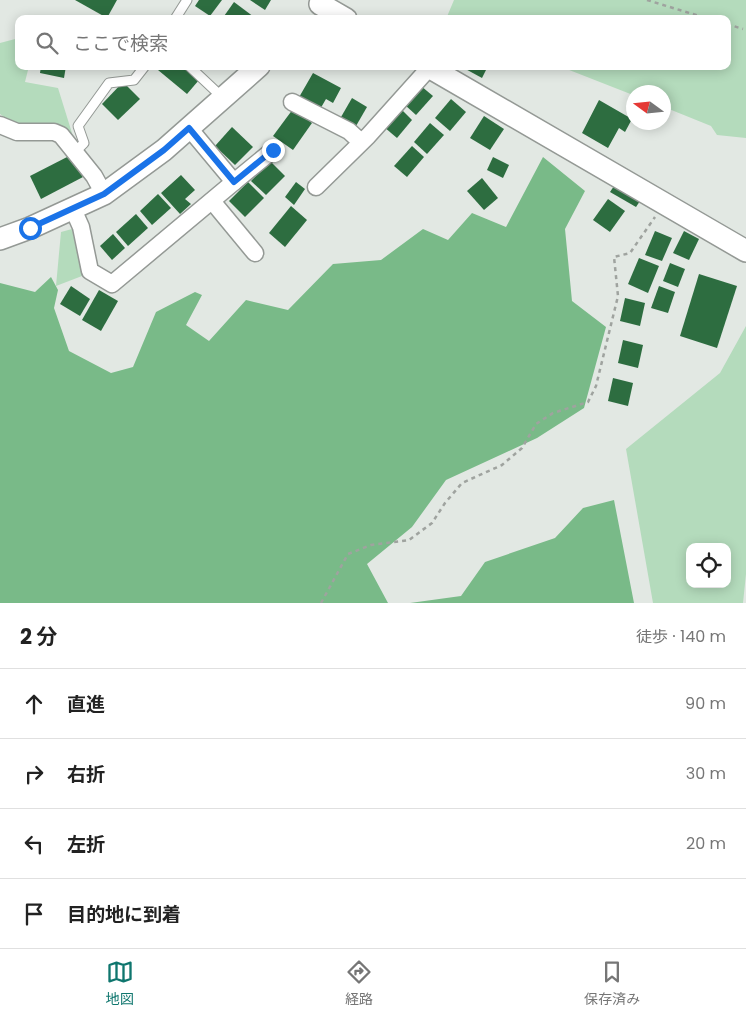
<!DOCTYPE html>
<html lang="ja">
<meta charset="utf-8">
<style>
body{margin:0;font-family:Poppins,"Noto Sans JP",sans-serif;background:#f2f2f2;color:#222}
.controls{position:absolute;right:15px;bottom:15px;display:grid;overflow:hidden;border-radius:10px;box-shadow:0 2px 12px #0003}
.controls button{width:45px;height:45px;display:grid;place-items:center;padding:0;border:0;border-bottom:1px solid #e0e0e0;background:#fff;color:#222;font:25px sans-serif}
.compass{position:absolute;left:626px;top:85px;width:45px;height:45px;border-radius:50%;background:#fff;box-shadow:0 2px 12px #0003;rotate:285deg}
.stop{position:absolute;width:15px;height:15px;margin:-11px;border:4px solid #1a73e8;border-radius:50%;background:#fff}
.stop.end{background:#1a73e8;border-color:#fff;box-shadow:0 1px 5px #0008}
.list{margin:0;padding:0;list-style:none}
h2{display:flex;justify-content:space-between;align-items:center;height:65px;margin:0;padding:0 20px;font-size:21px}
h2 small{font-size:16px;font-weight:400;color:#767676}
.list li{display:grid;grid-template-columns:32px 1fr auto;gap:15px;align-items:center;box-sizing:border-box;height:70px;padding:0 20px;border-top:1px solid #e0e0e0}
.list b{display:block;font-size:19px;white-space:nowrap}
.list em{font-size:16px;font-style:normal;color:#767676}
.icon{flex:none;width:28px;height:28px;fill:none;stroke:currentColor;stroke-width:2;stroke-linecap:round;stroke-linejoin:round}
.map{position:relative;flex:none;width:746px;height:603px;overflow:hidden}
.search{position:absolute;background:#fff;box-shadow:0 2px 12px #0003;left:15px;right:15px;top:15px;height:55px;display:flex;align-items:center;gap:12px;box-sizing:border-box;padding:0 18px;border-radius:10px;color:#767676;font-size:19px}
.sheet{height:345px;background:#fff}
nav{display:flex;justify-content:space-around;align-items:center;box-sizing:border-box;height:70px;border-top:1px solid #e0e0e0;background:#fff;font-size:14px;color:#767676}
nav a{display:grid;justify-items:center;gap:2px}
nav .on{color:#0f766e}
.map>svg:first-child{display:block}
.green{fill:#b4dbbc;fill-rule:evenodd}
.forest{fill:#79ba88}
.building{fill:#2d6d40}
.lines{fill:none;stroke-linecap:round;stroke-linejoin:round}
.service-casing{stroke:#949995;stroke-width:11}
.minor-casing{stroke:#949995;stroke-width:19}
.tertiary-casing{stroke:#949995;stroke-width:24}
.path{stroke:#9fa39f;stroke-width:2.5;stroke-dasharray:4 4;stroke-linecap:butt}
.service{stroke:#fff;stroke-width:9}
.minor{stroke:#fff;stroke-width:16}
.tertiary{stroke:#fff;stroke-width:21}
.route{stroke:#1a73e8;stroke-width:6}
</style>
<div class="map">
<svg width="746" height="603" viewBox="0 0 746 603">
<rect width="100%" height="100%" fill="#e2e8e3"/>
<g class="green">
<polygon points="454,0 746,0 746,138 717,135 711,126 664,107 664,92 634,92 633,95 559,66 727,66 727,19 446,19"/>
<polygon points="19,38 19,66 29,66 25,82 58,88 76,146 14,124 0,114 0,43"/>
<polygon points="72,229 82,276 56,286 61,232"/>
<path d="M 746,326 L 746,574 L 743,603 L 653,603 L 626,449 L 720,373 ZM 690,547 L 727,547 L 727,584 L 690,584 Z"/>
</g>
<g class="forest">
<polygon points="543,157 585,191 565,229 572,301 606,327 584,408 537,438 446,480 412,527 367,564 388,603 0,603 0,283 35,292 51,277 58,290 54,308 69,351 111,373 133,367 156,312 195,292 202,295 186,325 209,341 246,300 288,310 333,264 381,260 423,229 448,240 472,213 506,227"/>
<polygon points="614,500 634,603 410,603 461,596 485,562 555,538 583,508"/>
</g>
<g class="building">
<polygon points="75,0 117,0 107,18"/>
<polygon points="199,0 222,0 210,16 195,6"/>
<polygon points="250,0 271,0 265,10"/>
<polygon points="234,2 254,17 252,19 222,19"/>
<polygon points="41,66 66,66 64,78 40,73"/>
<polygon points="160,66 182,66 199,80 187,94 158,70"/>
<polygon points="460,66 488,66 482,78"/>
<polygon points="313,73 341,88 333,103 326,99 319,111 298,99"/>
<polygon points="123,82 140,99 118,120 102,104"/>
<polygon points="421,86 433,96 416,115 405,105"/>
<polygon points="352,98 367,107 356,126 341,117"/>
<polygon points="451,99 466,112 450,131 435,118"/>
<polygon points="599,100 632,119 625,132 619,128 608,148 582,133"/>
<polygon points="293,109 312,123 293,150 273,136"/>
<polygon points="401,109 412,120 397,138 384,127"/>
<polygon points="484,116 504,129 490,150 470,138"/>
<polygon points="430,123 444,135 427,154 414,142"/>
<polygon points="232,127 253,147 235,165 215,146"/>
<polygon points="412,146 424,157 407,177 394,166"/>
<polygon points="71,155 83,177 41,199 30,176"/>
<polygon points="493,157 509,165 503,178 487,170"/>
<polygon points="270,161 285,176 266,195 251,181"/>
<polygon points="181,175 195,190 185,199 191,204 180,214 161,193"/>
<polygon points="482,178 498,198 484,210 467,191"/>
<polygon points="248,182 264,198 245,217 229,201"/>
<polygon points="296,182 305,189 294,205 285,197"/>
<polygon points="616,183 642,198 636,207 610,192"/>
<polygon points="158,194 171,208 152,225 140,211"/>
<polygon points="608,199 625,211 610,232 593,220"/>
<polygon points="291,206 307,220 285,247 269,233"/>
<polygon points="136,214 148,228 128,246 116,232"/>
<polygon points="655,231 672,238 662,261 645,255"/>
<polygon points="684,231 699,239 689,260 673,253"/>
<polygon points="113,234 125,248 112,260 100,246"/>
<polygon points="639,258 659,266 648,293 628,284"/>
<polygon points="670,263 685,269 678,287 663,281"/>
<polygon points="699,274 737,286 717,348 680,336"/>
<polygon points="71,286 90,299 80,316 60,304"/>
<polygon points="659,286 675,292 668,313 651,308"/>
<polygon points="99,290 118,301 101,331 82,320"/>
<polygon points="625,298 645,303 640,326 620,321"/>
<polygon points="623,340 643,345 638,368 618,363"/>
<polygon points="613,378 633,383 628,406 608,401"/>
</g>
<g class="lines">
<defs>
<g id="service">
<polyline points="175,19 187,0"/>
<polyline points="189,66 223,98"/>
<polyline points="75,152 84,143 78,126 109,83 134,80 145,66"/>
</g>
<g id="minor">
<polyline points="292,102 349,131 361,142"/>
<polyline points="0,125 17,132 54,132 61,135 94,176 104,194"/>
<polyline points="234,182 273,150"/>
<polyline points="316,187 368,136 430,67"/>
<polyline points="212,201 255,253"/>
<polyline points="73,209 81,227 90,271 112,284 234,182 189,128"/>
</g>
<g id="tertiary">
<polyline points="320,4 346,19"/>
<polyline points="427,66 746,251"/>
<polyline points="0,239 30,228 104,194 164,150 259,66"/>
</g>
</defs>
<use href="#service" class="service-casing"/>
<use href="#minor" class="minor-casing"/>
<use href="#tertiary" class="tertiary-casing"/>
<g class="path">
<polyline points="647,0 709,19"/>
<polyline points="727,24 743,29"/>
<polyline points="321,603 348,554 371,545 409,540 432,523 445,503 462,483 502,465 522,448 536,424 553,413 588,402 596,386 618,296 614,257 630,253 655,217"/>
</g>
<use href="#service" class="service"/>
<use href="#minor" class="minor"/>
<use href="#tertiary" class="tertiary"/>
</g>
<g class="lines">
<polyline class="route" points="30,228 104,194 164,150 189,128 234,182 273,150"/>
</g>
</svg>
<div class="controls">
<button><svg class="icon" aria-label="locate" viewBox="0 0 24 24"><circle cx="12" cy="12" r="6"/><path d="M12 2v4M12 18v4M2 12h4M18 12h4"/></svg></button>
</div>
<svg class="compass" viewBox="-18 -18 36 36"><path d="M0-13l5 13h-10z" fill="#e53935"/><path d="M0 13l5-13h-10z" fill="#767676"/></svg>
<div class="stop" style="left:30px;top:228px"></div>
<div class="stop end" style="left:273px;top:150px"></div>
<div class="search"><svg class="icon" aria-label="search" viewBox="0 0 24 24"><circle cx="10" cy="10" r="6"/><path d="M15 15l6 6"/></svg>ここで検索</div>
</div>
<section class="sheet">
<h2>2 分<small>徒歩 · 140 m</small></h2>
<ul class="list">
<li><svg class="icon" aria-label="ahead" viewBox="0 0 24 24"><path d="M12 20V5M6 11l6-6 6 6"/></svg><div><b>直進</b></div><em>90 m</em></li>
<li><svg class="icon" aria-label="right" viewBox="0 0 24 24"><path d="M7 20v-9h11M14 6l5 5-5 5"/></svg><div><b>右折</b></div><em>30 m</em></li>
<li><svg class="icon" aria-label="left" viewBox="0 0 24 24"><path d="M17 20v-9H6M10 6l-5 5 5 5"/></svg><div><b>左折</b></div><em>20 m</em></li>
<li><svg class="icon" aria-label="arrive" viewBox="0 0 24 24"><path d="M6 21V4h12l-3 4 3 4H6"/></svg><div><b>目的地に到着</b></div></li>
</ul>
</section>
<nav>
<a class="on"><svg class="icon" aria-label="map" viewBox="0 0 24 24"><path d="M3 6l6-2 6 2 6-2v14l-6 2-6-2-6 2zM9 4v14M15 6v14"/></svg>地図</a>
<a><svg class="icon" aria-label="directions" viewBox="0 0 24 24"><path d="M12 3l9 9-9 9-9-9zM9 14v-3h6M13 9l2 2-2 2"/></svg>経路</a>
<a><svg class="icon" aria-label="saved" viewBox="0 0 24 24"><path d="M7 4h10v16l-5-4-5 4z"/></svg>保存済み</a>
</nav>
